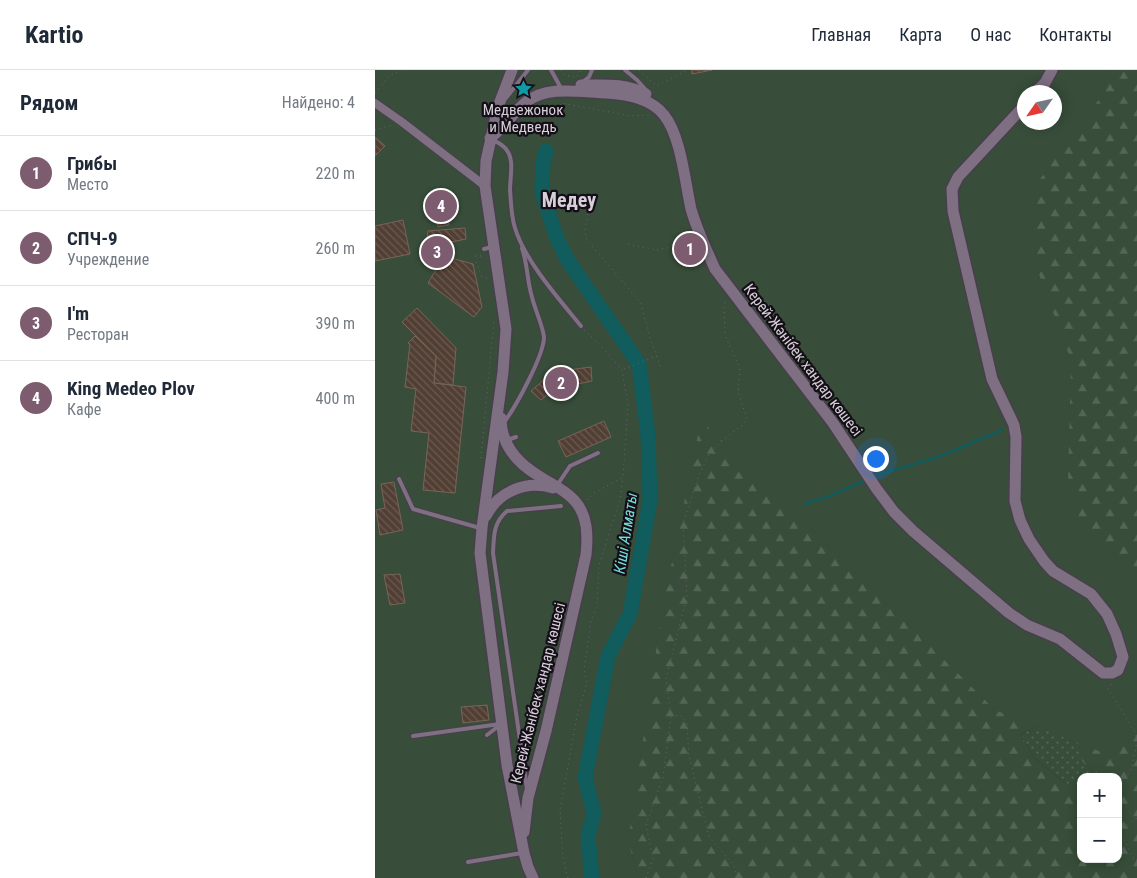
<!DOCTYPE html>
<html lang="ru">
<meta charset="utf-8">
<style>
body{margin:0;font-family:"Roboto Condensed",sans-serif;background:#f2f2f3;color:#1f2937}
.controls{position:absolute;right:15px;bottom:15px;display:grid;overflow:hidden;border-radius:10px;box-shadow:0 2px 12px #0003}
.controls button{width:45px;height:45px;display:grid;place-items:center;padding:0;border:0;border-bottom:1px solid #e0e1e3;background:#fff;color:#1f2937;font:25px sans-serif}
.compass{position:absolute;left:642px;top:15px;width:45px;height:45px;border-radius:50%;background:#fff;box-shadow:0 2px 12px #0003;rotate:236deg}
.you{position:absolute;left:500px;top:388px;width:18px;height:18px;margin:-12px;border:4px solid #fff;border-radius:50%;background:#1a73e8;box-shadow:0 0 0 8px #1a73e833}
.badge{display:grid;place-items:center;width:32px;height:32px;border-radius:50%;background:#7d5c6f;color:#fff;font-size:16px;font-weight:700}
.pin{position:absolute;translate:-50% -50%;border:2px solid #fff;box-shadow:0 1px 5px #0006}
.list{margin:0;padding:0;list-style:none}
h2{display:flex;justify-content:space-between;align-items:center;height:65px;margin:0;padding:0 20px;font-size:21px}
h2 small{font-size:16px;font-weight:400;color:#747a83}
.list li{display:grid;grid-template-columns:32px 1fr auto;gap:15px;align-items:center;box-sizing:border-box;height:75px;padding:0 20px;border-top:1px solid #e0e1e3}
.list b{display:block;font-size:19px;white-space:nowrap}
.list p{margin:0;font-size:16px;white-space:nowrap;color:#747a83}
.list em{font-size:16px;font-style:normal;color:#747a83}
.map{position:relative;flex:none;width:762px;height:808px;overflow:hidden}
header{display:flex;align-items:center;gap:30px;box-sizing:border-box;height:70px;padding:0 25px;background:#fff;border-bottom:1px solid #e0e1e3}
header strong{font-size:24px}
nav{display:flex;gap:28px;margin-inline-start:auto;font-size:18px}
main{display:flex}
aside{flex:1;background:#fff}
.map>svg:first-child{display:block}
.grass{fill:url(#grass-dots)}
.forest{fill:url(#forest-firs)}
.park{fill:#384d3a;fill-rule:evenodd}
.lines{fill:none;stroke-linecap:round;stroke-linejoin:round}
.stream{stroke:#115c5d;stroke-width:2.5}
.river{stroke:#115c5d;stroke-width:15}
.building{fill:url(#building-back-hatch);stroke:#796458}
.lane-casing{stroke:#493f4c;stroke-width:6}
.street-casing{stroke:#493f4c;stroke-width:10}
.secondary-casing{stroke:#493f4c;stroke-width:14}
.path{stroke:#6c6270;stroke-width:1;stroke-dasharray:1 4;stroke-linecap:butt}
.lane{stroke:#7e7082;stroke-width:4}
.street{stroke:#7e7082;stroke-width:8}
.secondary{stroke:#7e7082;stroke-width:11}
.labels{text-anchor:middle;stroke-width:4.5;stroke-linejoin:round;paint-order:stroke}
.poi-label{font-size:15px;fill:#d7cfd9;stroke:#140f16}
.street-label{font-size:15px;fill:#d7cfd9;stroke:#140f16}
.water-label{font-size:16px;font-style:italic;fill:#74dedd;stroke:#140f16}
.district-label{font-size:20px;font-weight:bold;fill:#d7cfd9;stroke:#140f16}
</style>
<header>
<strong>Kartio</strong>
<nav><a>Главная</a><a>Карта</a><a>О нас</a><a>Контакты</a></nav>
</header>
<main>
<aside>
<h2>Рядом<small>Найдено: 4</small></h2>
<ul class="list">
<li><span class="badge">1</span><div><b>Грибы</b><p>Место</p></div><em>220 m</em></li>
<li><span class="badge">2</span><div><b>СПЧ-9</b><p>Учреждение</p></div><em>260 m</em></li>
<li><span class="badge">3</span><div><b>I'm</b><p>Ресторан</p></div><em>390 m</em></li>
<li><span class="badge">4</span><div><b>King Medeo Plov</b><p>Кафе</p></div><em>400 m</em></li>
</ul>
</aside>
<div class="map">
<svg width="762" height="808" viewBox="0 0 762 808">
<defs>
<pattern id="grass-dots" width="8" height="8" patternUnits="userSpaceOnUse" patternTransform="scale(1.25)"><rect width="8" height="8" fill="#384d3a"/><path d="M2 2h.1M6 6h.1" fill="none" stroke="#546656" stroke-width="1.8" stroke-linecap="round"/></pattern>
<pattern id="forest-firs" width="22" height="20" patternUnits="userSpaceOnUse" patternTransform="scale(1.25)"><rect width="22" height="20" fill="#384d3a"/><path d="M5 1l3.5 6h-7zM16 11l3.5 6h-7z" fill="#546656"/></pattern>
<pattern id="building-back-hatch" width="6" height="6" patternUnits="userSpaceOnUse" patternTransform="scale(1.25)"><rect width="6" height="6" fill="#523f34"/><path d="M-1 5l2 2M0 0l6 6M5-1l2 2" fill="none" stroke="#6a5a51"/></pattern>
</defs>
<rect width="100%" height="100%" fill="#2f2333"/>
<polygon class="grass" points="711,646 707,690 723,707 706,707 706,715 693,715 658,687 646,664 667,654"/>
<g class="forest">
<polygon points="691,0 762,0 762,559 690,489 603,122 650,52 680,52 680,22"/>
<polygon points="182,95 667,654 646,664 658,687 693,715 706,715 706,789 743,789 743,707 723,707 707,691 706,669 762,615 762,808 232,808"/>
</g>
<path class="park" d="M 0,0 L 729,0 L 730,21 L 654,124 L 662,199 L 696,290 L 693,412 L 705,455 L 762,506 L 762,654 L 731,684 L 620,640 L 326,350 L 287,540 L 253,772 L 264,808 L 0,808 ZM 650,22 L 680,22 L 680,52 L 650,52 Z"/>
<g class="lines">
<g class="stream">
<polyline points="501,405 563,387 627,360"/>
<polyline points="429,434 455,426 488,411"/>
</g>
<polyline class="river" points="171,81 168,93 167,122 181,166 192,189 264,294 273,365 275,430 255,544 233,586 210,708 219,743 213,767 217,808"/>
</g>
<g class="building">
<polygon points="317,0 337,0 317,4"/>
<polygon points="0,67 10,76 0,86"/>
<polygon points="69,125 74,155 63,157 57,126"/>
<polygon points="28,150 35,184 0,191 0,156"/>
<polygon points="90,158 91,169 66,174 60,191 49,190 53,161"/>
<polygon points="315,170 323,185 315,188 308,174"/>
<polygon points="69,186 98,194 107,237 99,247 53,213"/>
<polygon points="42,238 81,278 78,315 59,313 61,286 27,252"/>
<polygon points="40,266 61,286 59,313 91,317 80,423 48,420 54,363 36,361 41,319 30,317 35,274 33,273"/>
<polygon points="216,297 217,311 179,319 166,330 156,321 172,307 185,301"/>
<polygon points="229,351 236,367 191,387 183,371"/>
<polygon points="19,412 28,460 5,465 1,440 10,438 6,414"/>
<polygon points="25,504 30,533 15,535 9,505"/>
<polygon points="112,635 114,650 88,653 86,637"/>
</g>
<g class="lines">
<defs>
<g id="lane">
<polyline points="176,0 187,20"/>
<polyline points="250,0 262,10 271,20"/>
<polyline points="209,11 214,7 217,0"/>
<polyline points="131,28 153,0"/>
<path d="M 118,70 C 124,73 130,76 133,82 C 139,92 135,108 135,120 C 136,131 136,146 140,158 C 150,191 184,229 206,256"/>
<polyline points="109,179 117,177"/>
<path d="M 130,351 C 141,336 168,287 169,268 C 169,259 159,237 157,227 C 152,211 153,196 147,178"/>
<polyline points="134,371 135,369 141,367"/>
<polyline points="24,409 38,439 105,458"/>
<polyline points="183,414 195,396 223,383"/>
<polyline points="112,665 125,655"/>
<polyline points="38,666 125,654"/>
<path d="M 152,719 L 118,483 C 119,466 118,453 132,441 L 186,436"/>
<polyline points="93,792 147,783"/>
</g>
<polyline id="street" points="0,33 27,52 110,116"/>
<g id="secondary">
<polyline points="137,0 123,37 111,91 110,116 131,259 128,302 107,458 105,483 132,695 149,783 153,797 158,808"/>
<path d="M 206,15 C 229,15 250,13 271,24"/>
<polyline points="661,22 670,13 677,0"/>
<path d="M 115,68 C 129,58 137,44 150,33 C 171,15 205,22 231,23 C 251,24 276,28 289,45 C 306,66 310,112 316,139 C 322,160 331,179 340,199 L 458,353 L 501,418 L 519,442 L 538,461 L 634,543 L 652,555 L 685,569 L 728,603 L 737,603 L 743,600 L 748,587 L 741,564 L 732,544 L 716,524 L 678,501 L 669,491 L 654,469 L 645,450 L 640,431 L 641,367 L 639,355 L 617,309 L 578,141 L 577,119 L 583,107 L 650,35"/>
<path d="M 126,348 C 126,374 142,393 164,406 C 176,414 189,419 199,430 C 213,445 213,466 211,485 L 171,661 L 153,728 L 149,762"/>
<path d="M 111,446 C 124,421 151,410 178,418"/>
</g>
</defs>
<use href="#lane" class="lane-casing"/>
<use href="#street" class="street-casing"/>
<use href="#secondary" class="secondary-casing"/>
<g class="path">
<polyline points="186,0 189,5 199,7"/>
<polyline points="264,0 282,16 312,0"/>
<polyline points="202,6 206,0"/>
<polyline points="0,23 14,6 26,0"/>
<polyline points="184,45 186,33 256,46 272,45 277,47"/>
<polyline points="0,60 17,55"/>
<polyline points="213,144 210,160 211,169 266,233 275,268 286,298"/>
<polyline points="253,174 281,180 298,177 315,167"/>
<polyline points="100,186 109,186"/>
<polyline points="101,192 107,207 112,208"/>
<polyline points="209,260 226,276 247,300 253,335 248,407 219,423 212,430"/>
<polyline points="249,299 282,286"/>
<polyline points="106,388 119,250"/>
<polyline points="736,614 733,619 761,664 761,678 756,700 743,716"/>
<polyline points="296,646 305,645 312,653 314,686 334,767 358,794 363,808"/>
<path d="M 743,758 C 750,758 757,752 762,748"/>
<polyline points="743,762 748,767 759,790 762,790"/>
<polyline points="193,808 188,788 185,740 202,646 212,613 209,600 216,551 222,535 224,495 245,429 248,407"/>
<polyline points="271,808 278,789 271,755 288,707 296,646 291,609 312,525 308,454 324,405 335,382 355,364 368,355 372,349 363,322 365,299 350,265 349,236 351,230"/>
</g>
<use href="#lane" class="lane"/>
<use href="#street" class="street"/>
<use href="#secondary" class="secondary"/>
</g>
<defs>
<symbol id="sight-bare" viewBox="-9 -9 18 18"><path d="M0-6L1.8-2.2L6-1.7L2.9 1.2L3.7 5.4L0 3.3L-3.7 5.4L-2.9 1.2L-6-1.7L-1.8-2.2Z" fill="#0f9aa8" stroke="#140f16" stroke-width="2.5" paint-order="stroke"/></symbol>
</defs>
<g fill-rule="evenodd">
<use href="#sight-bare" x="136" y="6" width="25" height="25"/>
</g>
<g class="labels">
<g class="poi-label">
<text x="148" y="45">Медвежонок<tspan x="148" dy="17">и Медведь</tspan></text>
</g>
<g class="street-label">
<text transform="translate(428 290) rotate(53)" y="5">Керей-Жәнібек хандар көшесі</text>
<text transform="translate(163 623) rotate(-76)" y="5">Керей-Жәнібек хандар көшесі</text>
</g>
<g class="water-label">
<text transform="translate(250 463) rotate(-81)" y="6">Кіші Алматы</text>
</g>
<g class="district-label">
<text x="194" y="137">Медеу</text>
</g>
</g>
</svg>
<div class="controls">
<button>+</button>
<button>−</button>
</div>
<svg class="compass" viewBox="-18 -18 36 36"><path d="M0-13l5 13h-10z" fill="#e53935"/><path d="M0 13l5-13h-10z" fill="#747a83"/></svg>
<div class="you"></div>
<div class="pin badge" style="left:315px;top:179px">1</div>
<div class="pin badge" style="left:186px;top:313px">2</div>
<div class="pin badge" style="left:62px;top:182px">3</div>
<div class="pin badge" style="left:66px;top:136px">4</div>
</div>
</main>
